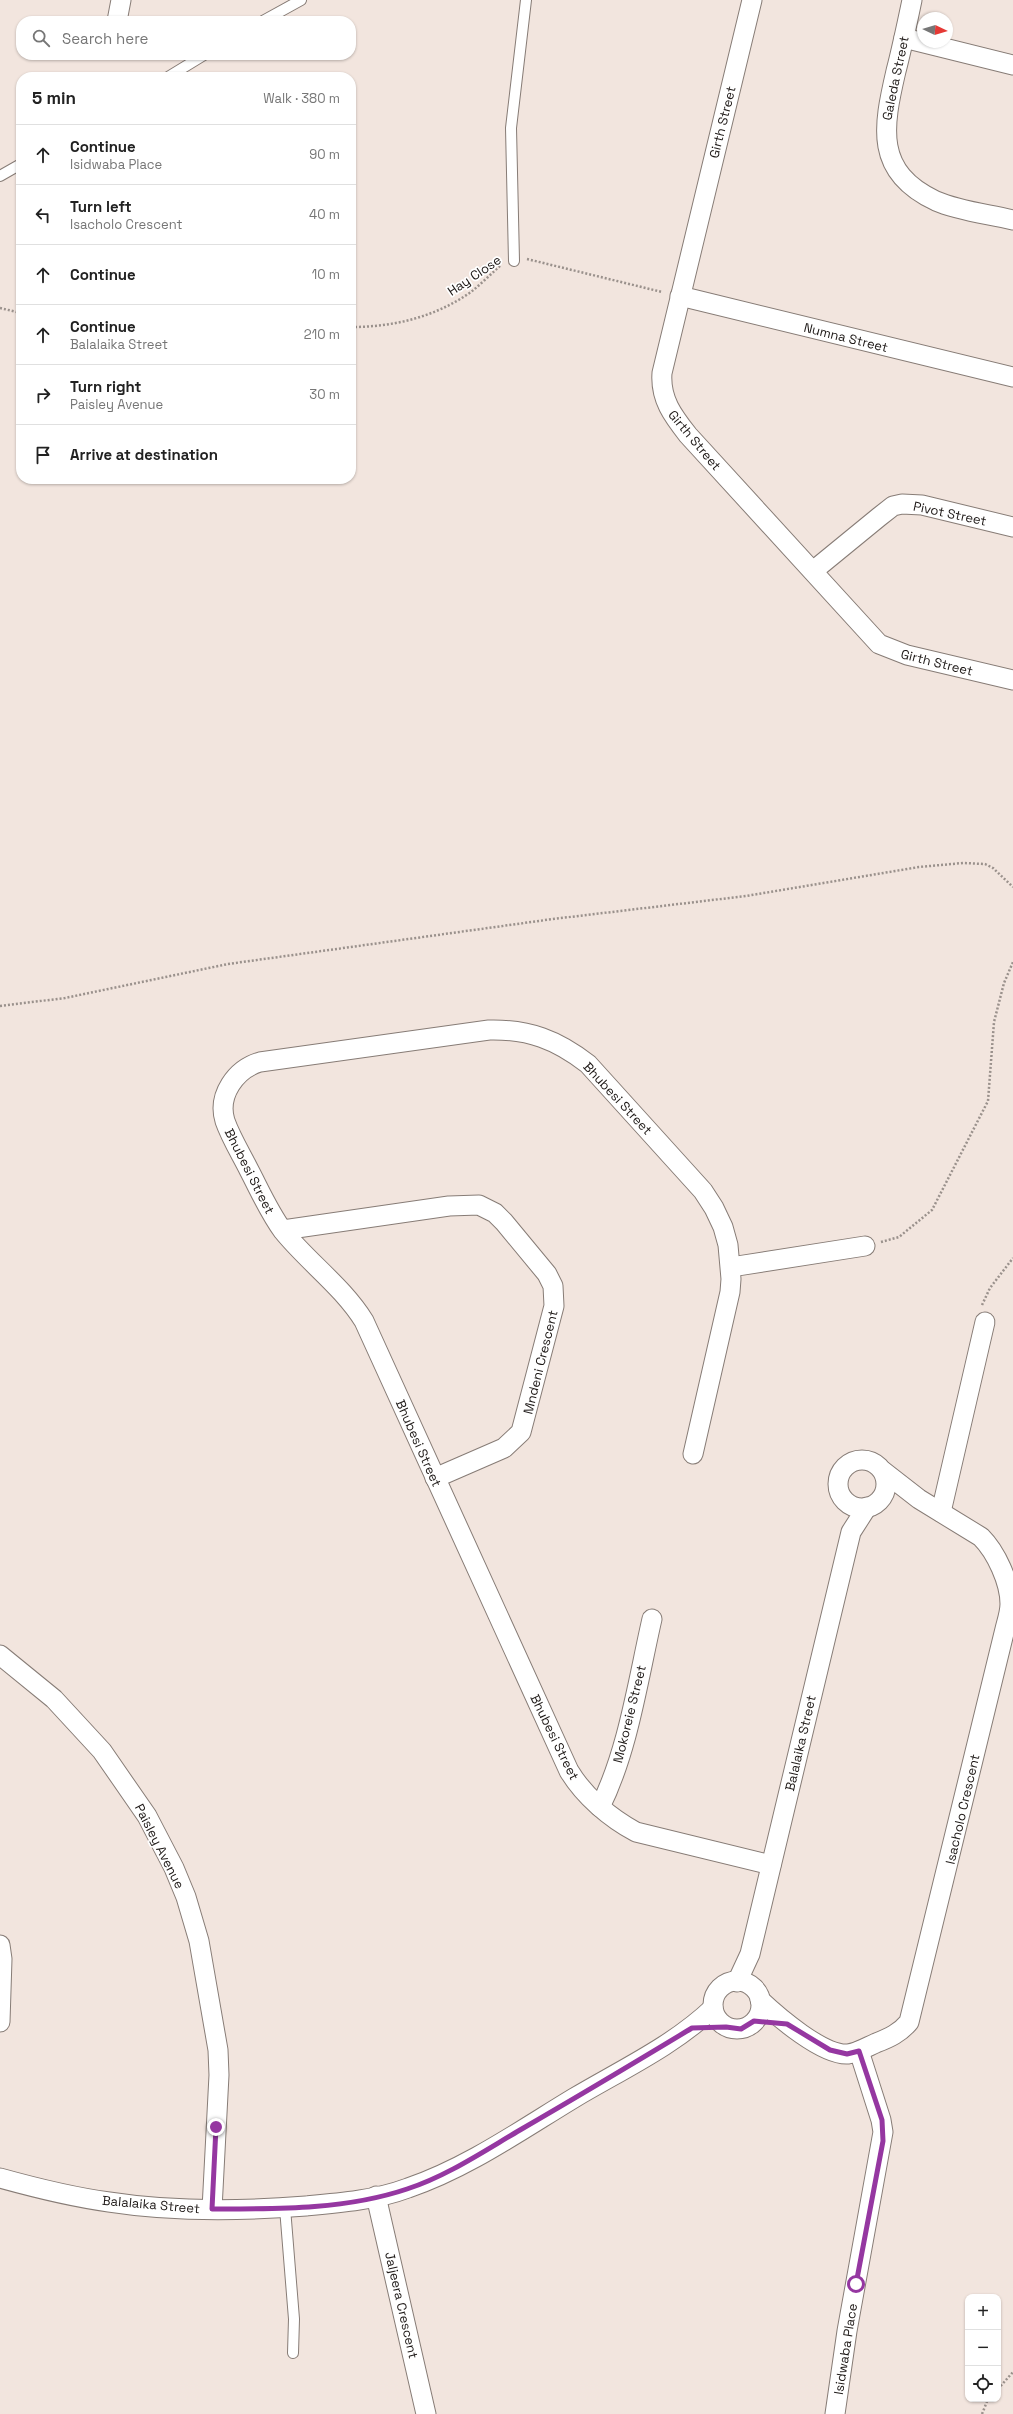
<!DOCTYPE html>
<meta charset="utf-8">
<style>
body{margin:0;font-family:"Space Grotesk",sans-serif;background:#f6f6f6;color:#222}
.controls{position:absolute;right:12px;bottom:12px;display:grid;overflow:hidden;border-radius:8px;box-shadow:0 1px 3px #0004}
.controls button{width:36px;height:36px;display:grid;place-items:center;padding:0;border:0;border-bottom:1px solid #e0e0e0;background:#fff;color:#222;font:20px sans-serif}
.compass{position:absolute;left:917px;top:12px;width:36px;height:36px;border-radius:50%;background:#fff;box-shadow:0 1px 3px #0004;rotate:94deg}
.stop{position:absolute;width:12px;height:12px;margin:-9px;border:3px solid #9537a1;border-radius:50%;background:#fff}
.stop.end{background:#9537a1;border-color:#fff;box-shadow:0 1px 4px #0008}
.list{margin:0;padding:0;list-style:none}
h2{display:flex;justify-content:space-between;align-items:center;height:52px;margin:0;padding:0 16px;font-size:17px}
h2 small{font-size:13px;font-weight:400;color:#767676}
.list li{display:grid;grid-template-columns:26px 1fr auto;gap:12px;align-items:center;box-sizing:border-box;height:60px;padding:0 16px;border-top:1px solid #e0e0e0}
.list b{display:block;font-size:15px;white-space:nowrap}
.list p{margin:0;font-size:13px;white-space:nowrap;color:#767676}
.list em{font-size:13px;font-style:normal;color:#767676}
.icon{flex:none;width:22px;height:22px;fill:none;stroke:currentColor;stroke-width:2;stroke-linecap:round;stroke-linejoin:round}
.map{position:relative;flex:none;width:1013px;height:2414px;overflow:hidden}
.search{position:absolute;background:#fff;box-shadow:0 1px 3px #0004;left:16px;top:16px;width:340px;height:44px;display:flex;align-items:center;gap:10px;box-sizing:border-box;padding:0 14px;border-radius:16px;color:#767676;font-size:15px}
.panel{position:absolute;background:#fff;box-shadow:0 1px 3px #0004;left:16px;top:72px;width:340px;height:412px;border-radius:16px}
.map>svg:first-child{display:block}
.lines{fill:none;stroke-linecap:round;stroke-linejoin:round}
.service-casing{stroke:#877c76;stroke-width:12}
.minor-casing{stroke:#877c76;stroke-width:21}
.path{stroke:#9a918c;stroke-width:2.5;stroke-dasharray:2 2;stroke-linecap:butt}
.service{stroke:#fff;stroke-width:10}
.minor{stroke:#fff;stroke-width:19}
.route{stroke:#9537a1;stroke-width:5}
.labels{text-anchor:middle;stroke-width:3.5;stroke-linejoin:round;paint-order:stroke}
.street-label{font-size:13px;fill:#1d1816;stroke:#fff}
</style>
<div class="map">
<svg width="1013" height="2414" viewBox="0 0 1013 2414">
<rect width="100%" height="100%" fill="#f2e5de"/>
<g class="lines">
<defs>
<g id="service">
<polyline points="263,21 301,0"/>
<polyline points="168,77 204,55"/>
<polyline points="0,176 21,164"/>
<polyline points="514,261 511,128 526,0"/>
<polyline points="285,2208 294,2319 293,2353"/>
</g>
<g id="minor">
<path d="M 752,0 L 662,373 C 660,399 673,416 688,435 L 879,644 L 907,655 L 1013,680"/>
<path d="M 912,0 C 907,24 902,48 896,71 C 883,127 874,172 936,201 C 959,211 988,214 1013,220"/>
<polyline points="117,21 121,0"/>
<polyline points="904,38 1013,65"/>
<polyline points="680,296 1013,377"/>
<polyline points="813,571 879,517 893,506 902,504 922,505 1013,527"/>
<polyline points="283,1230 449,1206 479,1205 495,1213 504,1222 547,1274 553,1286 554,1306 521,1432 504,1448 435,1478"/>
<polyline points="731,1267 865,1246"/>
<path d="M 693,1454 L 730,1292 L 731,1279 L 728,1245 L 723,1227 L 714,1208 L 703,1191 L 588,1064 C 557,1040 529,1029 489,1030 L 260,1062 C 236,1069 217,1095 225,1121 C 231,1138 241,1154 249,1170 C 260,1191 269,1212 283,1231 C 308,1262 343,1287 364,1321 L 569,1771 C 584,1796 610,1818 636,1832 L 771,1865"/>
<circle cx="862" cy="1484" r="24"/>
<polyline points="941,1512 985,1322"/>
<polyline points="0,1655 54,1699 102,1751 147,1816 174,1868 186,1897 199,1941 218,2050 219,2075 212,2209"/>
<path d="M 600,1807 C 628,1751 638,1680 652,1619"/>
<polyline points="0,1945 2,1959 0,2022"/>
<circle cx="737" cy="2005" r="24"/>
<polyline points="737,1982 750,1954 851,1532 867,1507"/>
<path d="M 760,2000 C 777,2016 823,2056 848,2054 C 857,2053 867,2047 876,2043 C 889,2038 900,2033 909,2022 L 1005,1629 C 1007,1621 1010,1612 1010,1604 C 1010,1582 996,1552 981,1537 L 919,1499 L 883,1471"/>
<path d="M 0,2178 C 36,2188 72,2197 109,2202 C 173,2212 242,2211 306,2206 C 340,2203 376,2200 408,2188 C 467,2168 521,2130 574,2098 C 621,2070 673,2046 713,2008"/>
<polyline points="376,2196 426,2414"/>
<polyline points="835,2414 847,2331 883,2132 881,2120 859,2051"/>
</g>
</defs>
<use href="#service" class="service-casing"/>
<use href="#minor" class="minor-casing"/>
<g class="path">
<polyline points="527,259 662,292"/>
<polyline points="0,308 21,313"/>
<path d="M 351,327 C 394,327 435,317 471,292 C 481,284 491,274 501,265"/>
<polyline points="0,1006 65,998 228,964 553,919 746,896 919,867 963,863 985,864 993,868 1013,887"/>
<polyline points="881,1242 899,1237 932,1210 988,1101 994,1022 1004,983 1013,962"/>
<polyline points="982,1305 990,1288 1013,1258"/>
<polyline points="998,2389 1013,2372"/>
<polyline points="982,2414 988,2399"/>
</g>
<use href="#service" class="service"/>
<use href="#minor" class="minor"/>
</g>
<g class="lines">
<path class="route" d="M 216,2127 L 212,2209 C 276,2209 345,2210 407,2189 C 447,2176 484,2151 520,2130 C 577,2097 634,2063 692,2028 L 726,2027 L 741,2029 L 754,2021 L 787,2024 L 830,2050 L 847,2054 L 859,2051 L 882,2120 L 883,2141 L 856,2284"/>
</g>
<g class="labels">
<g class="street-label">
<text transform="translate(895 78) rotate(-78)" y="5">Galeda Street</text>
<text transform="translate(722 122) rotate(-76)" y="5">Girth Street</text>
<text transform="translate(474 275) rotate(-34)" y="5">Hay Close</text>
<text transform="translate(846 337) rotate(14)" y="5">Numna Street</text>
<text transform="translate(695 440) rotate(50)" y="5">Girth Street</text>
<text transform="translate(950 513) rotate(12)" y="5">Pivot Street</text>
<text transform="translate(937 662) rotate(14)" y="5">Girth Street</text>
<text transform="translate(618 1098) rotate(47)" y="5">Bhubesi Street</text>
<text transform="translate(250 1171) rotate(63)" y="5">Bhubesi Street</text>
<text transform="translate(540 1362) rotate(-76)" y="5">Mndeni Crescent</text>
<text transform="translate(419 1443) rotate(66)" y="5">Bhubesi Street</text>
<text transform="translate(629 1714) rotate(-76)" y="5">Mokoreie Street</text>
<text transform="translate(555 1737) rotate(64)" y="5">Bhubesi Street</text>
<text transform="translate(800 1743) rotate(-77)" y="5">Balalaika Street</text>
<text transform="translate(962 1809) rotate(-77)" y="5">Isacholo Crescent</text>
<text transform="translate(160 1846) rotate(63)" y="5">Paisley Avenue</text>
<text transform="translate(151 2204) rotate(5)" y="5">Balalaika Street</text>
<text transform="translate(402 2305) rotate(77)" y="5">Jaljeera Crescent</text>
<text transform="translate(845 2349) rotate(-81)" y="5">Isidwaba Place</text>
</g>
</g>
</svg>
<div class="controls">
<button>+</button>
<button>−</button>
<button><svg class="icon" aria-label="locate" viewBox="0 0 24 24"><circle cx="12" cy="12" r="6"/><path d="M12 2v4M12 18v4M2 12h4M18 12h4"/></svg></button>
</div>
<svg class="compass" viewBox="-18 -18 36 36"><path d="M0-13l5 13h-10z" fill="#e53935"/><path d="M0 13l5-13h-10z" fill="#767676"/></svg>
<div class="stop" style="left:856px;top:2284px"></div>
<div class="stop end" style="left:216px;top:2127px"></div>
<div class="search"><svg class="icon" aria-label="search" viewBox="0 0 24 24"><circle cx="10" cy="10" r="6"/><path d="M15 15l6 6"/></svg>Search here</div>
<section class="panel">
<h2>5 min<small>Walk · 380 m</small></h2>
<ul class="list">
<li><svg class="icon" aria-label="ahead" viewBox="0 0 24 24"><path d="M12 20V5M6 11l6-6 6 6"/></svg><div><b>Continue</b><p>Isidwaba Place</p></div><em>90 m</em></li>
<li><svg class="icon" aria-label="left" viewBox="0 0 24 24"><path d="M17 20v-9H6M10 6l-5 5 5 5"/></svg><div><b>Turn left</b><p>Isacholo Crescent</p></div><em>40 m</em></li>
<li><svg class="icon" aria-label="ahead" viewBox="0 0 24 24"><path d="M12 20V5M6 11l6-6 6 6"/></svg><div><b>Continue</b></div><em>10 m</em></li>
<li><svg class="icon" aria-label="ahead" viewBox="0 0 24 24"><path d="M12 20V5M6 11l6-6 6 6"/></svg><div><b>Continue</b><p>Balalaika Street</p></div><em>210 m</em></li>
<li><svg class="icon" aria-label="right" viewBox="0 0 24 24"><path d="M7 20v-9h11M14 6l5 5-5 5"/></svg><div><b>Turn right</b><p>Paisley Avenue</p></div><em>30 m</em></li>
<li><svg class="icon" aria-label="arrive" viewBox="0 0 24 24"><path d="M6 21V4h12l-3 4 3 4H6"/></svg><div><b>Arrive at destination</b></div></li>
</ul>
</section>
</div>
